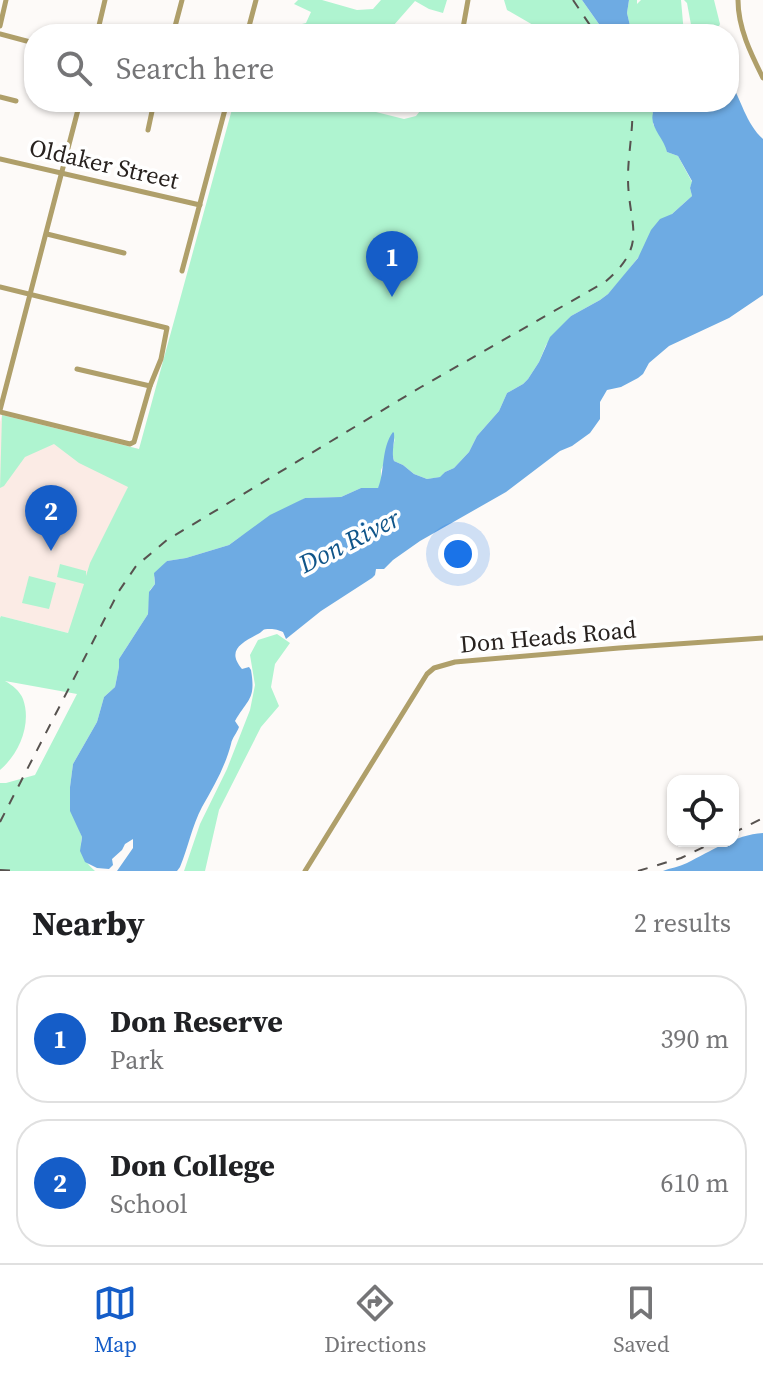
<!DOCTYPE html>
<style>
body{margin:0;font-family:"Source Serif 4",serif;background:#f6f6f6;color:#202124}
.controls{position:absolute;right:24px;bottom:24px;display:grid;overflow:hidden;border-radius:16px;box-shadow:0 2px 6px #0004}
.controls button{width:72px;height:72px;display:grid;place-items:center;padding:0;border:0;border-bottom:2px solid #e0e0e0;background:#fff;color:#202124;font:40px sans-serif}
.you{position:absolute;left:458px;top:554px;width:28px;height:28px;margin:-20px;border:6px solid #fff;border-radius:50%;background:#1a73e8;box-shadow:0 0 0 12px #1a73e833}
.badge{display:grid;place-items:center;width:52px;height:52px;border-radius:50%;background:#155dc8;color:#fff;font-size:26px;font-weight:700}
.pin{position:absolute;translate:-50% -66px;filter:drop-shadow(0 2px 4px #0008)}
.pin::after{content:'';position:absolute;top:42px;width:28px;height:24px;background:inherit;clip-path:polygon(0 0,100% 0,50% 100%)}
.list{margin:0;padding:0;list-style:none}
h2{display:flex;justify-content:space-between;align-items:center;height:104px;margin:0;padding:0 32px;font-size:34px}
h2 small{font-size:26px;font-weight:400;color:#757577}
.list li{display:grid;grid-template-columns:52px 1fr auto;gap:24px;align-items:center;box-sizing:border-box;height:128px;margin:0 16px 16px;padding:0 16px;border:2px solid #e0e0e0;border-radius:32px}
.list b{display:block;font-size:30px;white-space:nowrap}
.list p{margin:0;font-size:26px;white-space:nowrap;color:#757577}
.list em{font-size:26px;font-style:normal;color:#757577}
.icon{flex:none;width:44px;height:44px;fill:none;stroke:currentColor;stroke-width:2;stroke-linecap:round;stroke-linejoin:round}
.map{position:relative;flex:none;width:763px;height:871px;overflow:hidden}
.search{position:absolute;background:#fff;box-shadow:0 2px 6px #0004;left:24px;right:24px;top:24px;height:88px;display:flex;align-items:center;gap:20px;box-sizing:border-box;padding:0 28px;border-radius:32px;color:#757577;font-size:30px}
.sheet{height:392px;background:#fff}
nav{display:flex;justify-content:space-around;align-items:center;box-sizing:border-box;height:112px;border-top:2px solid #e0e0e0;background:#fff;font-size:22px;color:#757577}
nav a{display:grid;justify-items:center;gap:4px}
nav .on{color:#155dc8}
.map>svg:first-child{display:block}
.built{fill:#fbebe5}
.green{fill:#aff4d0}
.water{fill:#6eabe3}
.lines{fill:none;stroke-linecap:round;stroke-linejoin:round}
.minor{stroke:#af9f6a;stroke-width:5}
.rail{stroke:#57524f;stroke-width:2;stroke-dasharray:10 10;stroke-linecap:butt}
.labels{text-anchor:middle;stroke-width:7;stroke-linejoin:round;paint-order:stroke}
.street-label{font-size:24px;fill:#28221f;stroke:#fff}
.water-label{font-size:26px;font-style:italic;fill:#105589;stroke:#fff}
</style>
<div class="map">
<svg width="763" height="871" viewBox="0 0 763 871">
<rect width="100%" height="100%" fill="#fdfaf8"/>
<polygon class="built" points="2,415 139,449 128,487 68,633 1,616 0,618 0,422"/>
<g class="green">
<polygon points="298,0 322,0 357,10 373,9 381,0 447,0 443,13 429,9 415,1 386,34 284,34 286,28 306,23 311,12 294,4"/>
<polygon points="504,0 582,0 606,34 533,34 540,29 507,10"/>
<polygon points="629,0 637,0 637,4 641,0 681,0 684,34 632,34 627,13"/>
<polygon points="684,0 714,0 720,24 719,26 692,30 687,3"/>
<path d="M 234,102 L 336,102 L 404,119 L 416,116 L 427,102 L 647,102 L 653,113 L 653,124 L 666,144 L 667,152 L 678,156 L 692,182 L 690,188 L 692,196 L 672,214 L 623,277 L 608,294 L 600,300 L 571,316 L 546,345 L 539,362 L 528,379 L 523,384 L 507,393 L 499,411 L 477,436 L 469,452 L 454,468 L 445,472 L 441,477 L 427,479 L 414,474 L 403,465 L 394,461 L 392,452 L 395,438 L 381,470 L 381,485 L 378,488 L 361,488 L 341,497 L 305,498 L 240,537 L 229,545 L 186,558 L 167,561 L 154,577 L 155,584 L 150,590 L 148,614 L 119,659 L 119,667 L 115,687 L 104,697 L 97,722 L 73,764 L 70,787 L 70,806 L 82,837 C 78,851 85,862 95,871 L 0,871 L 0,783 L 6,783 L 35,775 L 77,694 L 5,681 C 12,685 20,691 23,699 C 32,724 19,754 0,770 L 0,618 L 1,616 L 68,633 L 84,584 L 57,577 L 60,564 L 86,571 L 86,576 L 90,563 L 128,487 L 79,463 L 54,444 L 25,457 L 4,486 L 0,488 L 2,415 L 139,449 Z"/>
<polygon points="29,576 56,583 49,609 22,603"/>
<polygon points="277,634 290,643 275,664 271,687 279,706 261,727 219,810 205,871 184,871 200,824 227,769 250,710 255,685 250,655 258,640"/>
</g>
<g class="water">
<polygon points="582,0 629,0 627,13 632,34 606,34"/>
<path d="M 729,79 C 741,99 746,124 763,139 L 763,295 L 729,318 L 669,346 L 649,363 L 643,374 L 638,378 L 621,387 L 607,390 L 600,402 L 600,419 L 590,433 L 572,446 L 560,451 L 506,492 L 420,541 L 393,560 L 384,569 L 376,569 L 375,575 L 372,578 L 321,611 L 286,639 L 283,632 C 278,630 276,629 270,629 C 261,629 265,630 258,634 C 242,643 226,650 242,669 L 249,667 L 251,670 C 256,700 248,698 235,721 L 239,727 C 237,733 232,738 231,744 C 225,767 214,786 202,807 C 192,826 188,848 180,867 L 177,871 L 117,871 L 133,848 L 133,839 L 125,844 L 122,850 L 112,859 L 113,865 L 109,869 L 97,868 L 85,862 L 80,851 L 82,837 L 70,811 L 70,787 L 73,764 L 97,722 L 104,697 L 115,687 L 119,667 L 119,659 L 148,614 L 149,592 L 155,584 L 154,573 L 167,561 L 186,558 L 229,545 L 270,515 L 305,498 L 341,497 L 361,488 L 378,488 C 385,472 381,448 393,432 L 394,433 C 395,443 391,451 394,461 L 403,465 L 414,474 L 427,479 L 440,477 L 445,472 L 454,468 L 469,452 L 477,436 L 499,411 L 507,393 L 523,384 L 528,379 L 539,362 L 550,337 L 571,316 L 600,300 L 608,294 L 638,258 L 651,230 L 660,219 L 672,214 L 692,196 L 690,188 L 692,181 L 678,156 L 667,152 C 664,138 649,127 653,113 L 647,102 L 711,102 L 716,104 L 721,102 L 729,102 Z"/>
<path d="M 763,833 L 763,871 L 663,871 C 670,868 679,867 687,863 C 711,851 735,835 763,833 Z"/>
</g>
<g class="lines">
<g class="minor">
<path d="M 738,0 C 738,28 751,54 763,78"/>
<polyline points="0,26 6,0"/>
<polyline points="463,28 468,0"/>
<polyline points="0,34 34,43"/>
<polyline points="97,34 105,0"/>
<polyline points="173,34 182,0"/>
<polyline points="247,34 256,0"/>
<polyline points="0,97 16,101"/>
<polyline points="148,130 154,102"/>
<polyline points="0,159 200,205"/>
<polyline points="47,234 124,253"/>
<polyline points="182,271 227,102"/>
<polyline points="0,287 167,328 161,359 150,386 134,442 130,444 0,412"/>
<polyline points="77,369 150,386"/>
<polyline points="0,410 80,102"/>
<polyline points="305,871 427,674 434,668 455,662 619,648 763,638"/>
</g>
<g class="rail">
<polyline points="573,0 596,34"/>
<path d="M 0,822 L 119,591 L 136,566 L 167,540 L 421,387 L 605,282 C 650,244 628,225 628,178 C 628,152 634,128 632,102"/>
<polyline points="733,833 763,818"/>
<polyline points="0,870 17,871"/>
<polyline points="638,871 681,858 716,841"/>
</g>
</g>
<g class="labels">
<g class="street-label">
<text transform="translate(104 164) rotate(13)" y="8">Oldaker Street</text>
<text transform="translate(548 637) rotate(-5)" y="8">Don Heads Road</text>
</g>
<g class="water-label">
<text transform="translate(349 541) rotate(-27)" y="9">Don River</text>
</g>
</g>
</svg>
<div class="controls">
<button><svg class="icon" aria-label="locate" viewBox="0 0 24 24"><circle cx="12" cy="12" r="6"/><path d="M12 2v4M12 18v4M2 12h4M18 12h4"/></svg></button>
</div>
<div class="you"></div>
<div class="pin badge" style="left:392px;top:297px">1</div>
<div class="pin badge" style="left:51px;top:551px">2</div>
<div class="search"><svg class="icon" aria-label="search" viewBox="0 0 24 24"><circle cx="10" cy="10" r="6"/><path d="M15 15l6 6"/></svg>Search here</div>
</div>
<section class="sheet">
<h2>Nearby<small>2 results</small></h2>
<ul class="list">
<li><span class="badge">1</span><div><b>Don Reserve</b><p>Park</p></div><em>390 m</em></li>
<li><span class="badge">2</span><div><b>Don College</b><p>School</p></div><em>610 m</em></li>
</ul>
</section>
<nav>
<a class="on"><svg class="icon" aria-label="map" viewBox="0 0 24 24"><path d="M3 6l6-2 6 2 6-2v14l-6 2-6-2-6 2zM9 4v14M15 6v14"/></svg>Map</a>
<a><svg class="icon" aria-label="directions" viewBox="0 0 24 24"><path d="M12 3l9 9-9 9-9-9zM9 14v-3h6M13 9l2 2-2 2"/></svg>Directions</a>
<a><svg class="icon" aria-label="saved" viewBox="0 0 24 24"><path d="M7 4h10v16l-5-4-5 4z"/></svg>Saved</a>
</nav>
